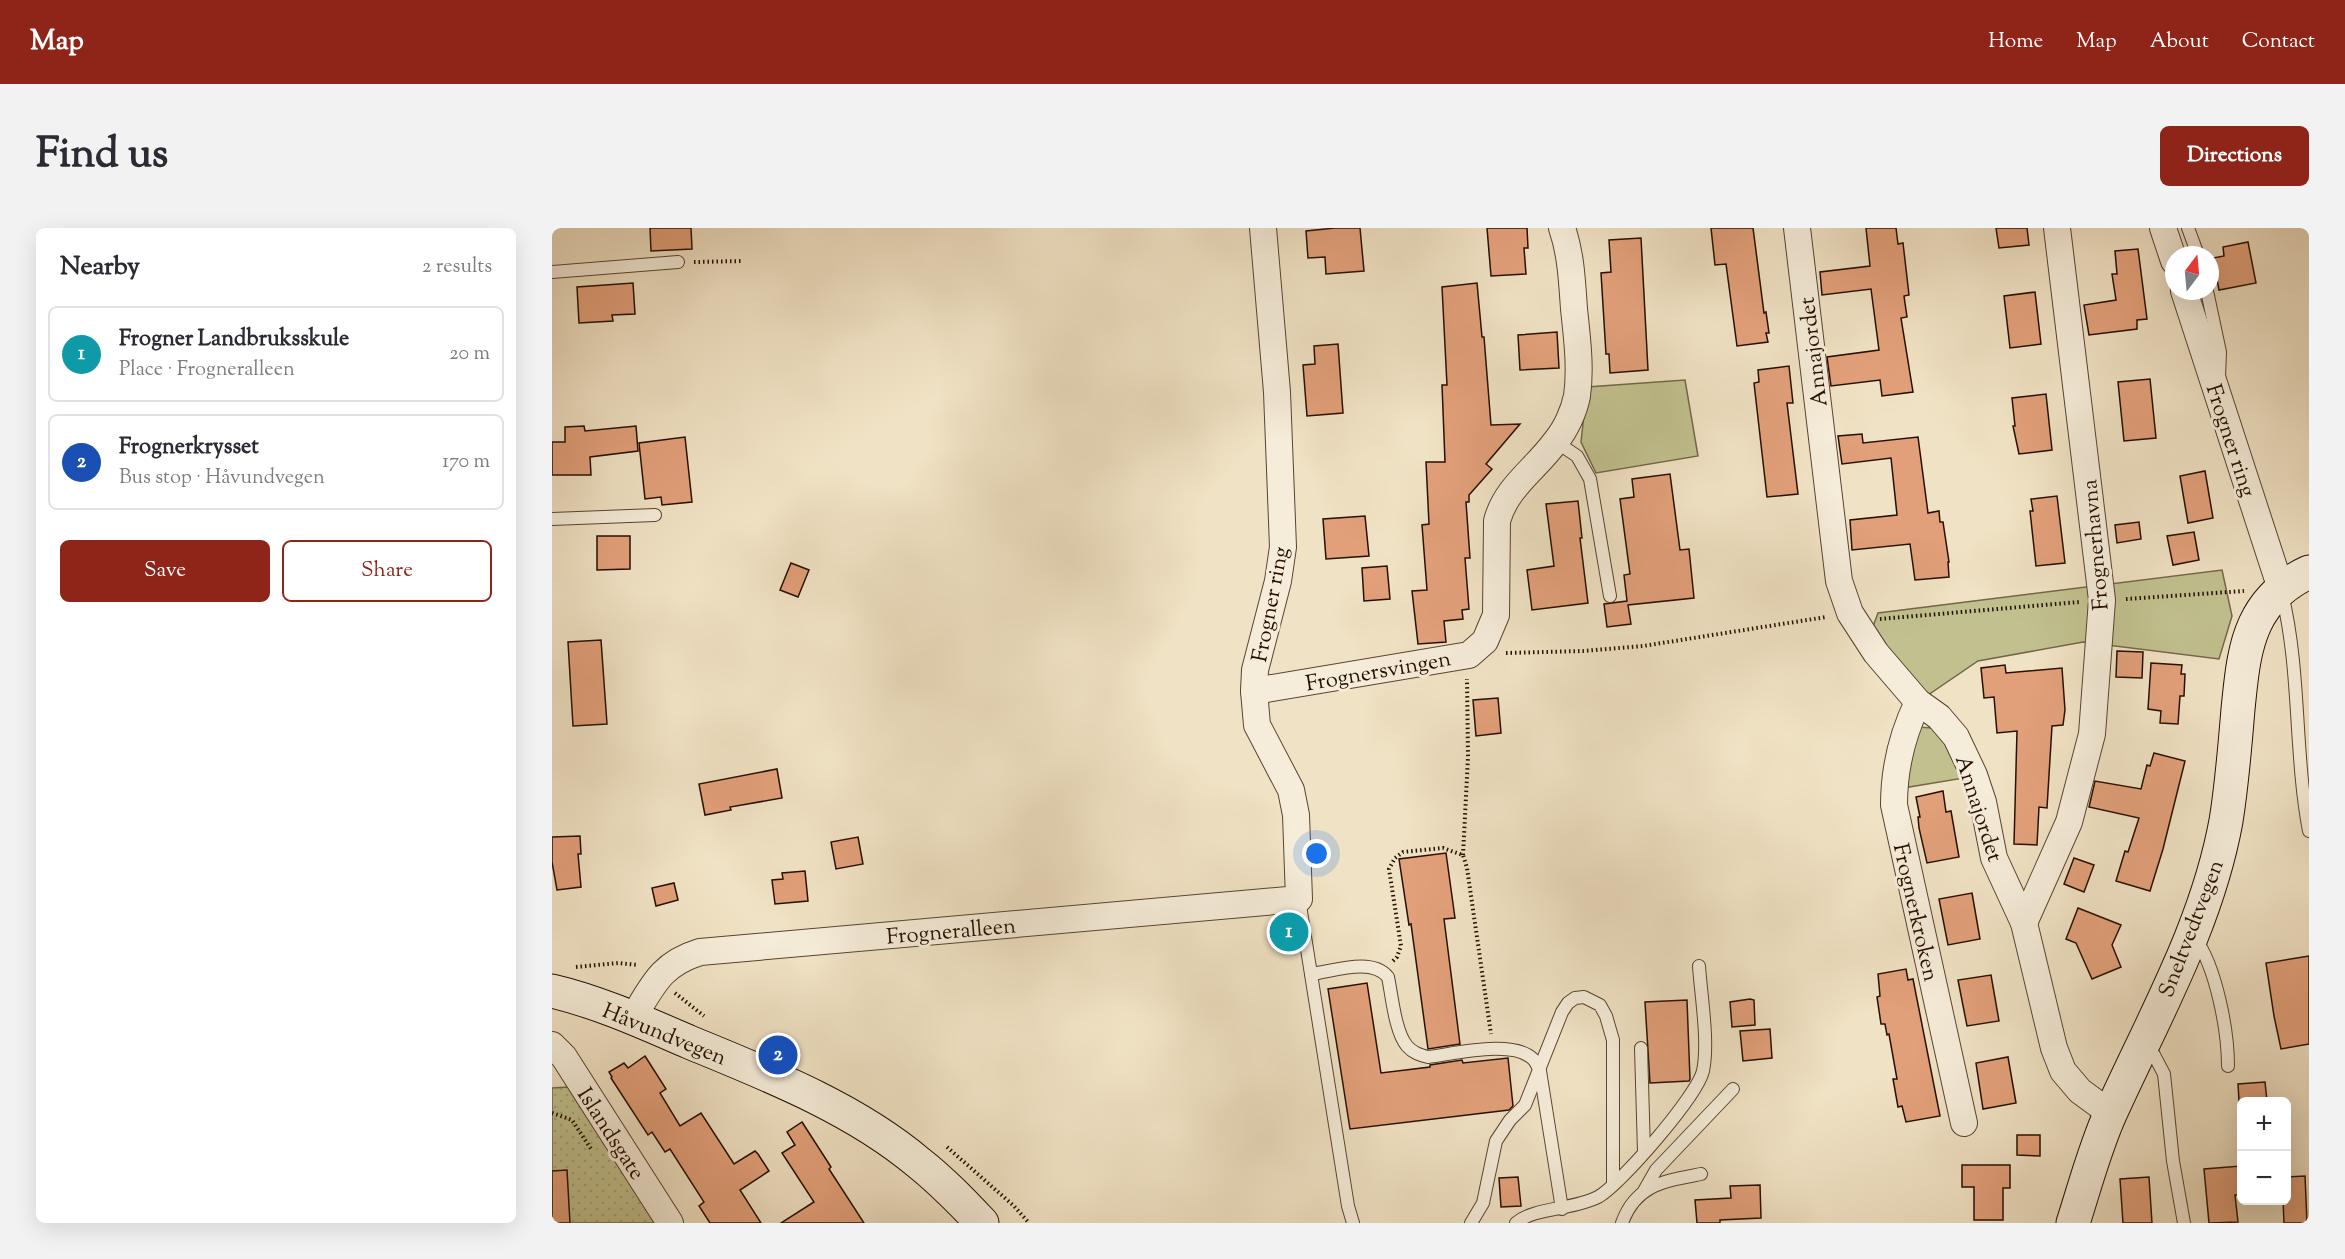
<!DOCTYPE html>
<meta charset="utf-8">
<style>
body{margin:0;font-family:"Sorts Mill Goudy",serif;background:#f2f2f3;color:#2b2b33}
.controls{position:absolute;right:18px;bottom:18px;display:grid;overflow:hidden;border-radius:9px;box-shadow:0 6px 24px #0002}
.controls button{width:54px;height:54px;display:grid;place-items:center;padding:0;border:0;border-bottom:2px solid #e1e1e2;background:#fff;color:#2b2b33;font:30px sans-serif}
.compass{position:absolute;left:1613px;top:18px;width:54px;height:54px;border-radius:50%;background:#fff;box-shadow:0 6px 24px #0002;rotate:16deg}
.you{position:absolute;left:765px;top:626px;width:21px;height:21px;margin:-15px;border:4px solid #fff;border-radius:50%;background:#1a73e8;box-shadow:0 0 0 9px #1a73e833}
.badge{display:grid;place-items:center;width:39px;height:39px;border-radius:50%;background:#8f2418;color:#fff;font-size:20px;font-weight:700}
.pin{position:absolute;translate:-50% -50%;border:3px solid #fff;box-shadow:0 2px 6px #0006}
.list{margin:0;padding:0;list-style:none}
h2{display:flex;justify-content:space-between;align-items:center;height:78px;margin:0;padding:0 24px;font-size:26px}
h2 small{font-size:20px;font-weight:400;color:#7c7c81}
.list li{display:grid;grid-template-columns:39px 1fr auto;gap:18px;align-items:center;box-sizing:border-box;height:96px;margin:0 12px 12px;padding:0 12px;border:2px solid #e1e1e2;border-radius:9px}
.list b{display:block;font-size:22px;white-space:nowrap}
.list p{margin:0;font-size:20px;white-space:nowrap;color:#7c7c81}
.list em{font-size:20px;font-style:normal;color:#7c7c81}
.actions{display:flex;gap:12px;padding:18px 24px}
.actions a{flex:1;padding:14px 0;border:2px solid #8f2418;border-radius:9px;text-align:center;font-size:21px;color:#8f2418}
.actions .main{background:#8f2418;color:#fff}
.map{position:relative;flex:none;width:1757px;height:995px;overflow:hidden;border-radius:9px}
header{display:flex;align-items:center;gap:36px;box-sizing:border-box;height:84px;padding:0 30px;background:#8f2418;color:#fff}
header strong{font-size:28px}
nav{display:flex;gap:33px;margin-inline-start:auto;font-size:21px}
.intro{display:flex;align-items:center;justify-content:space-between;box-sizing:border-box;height:144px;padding:0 36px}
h1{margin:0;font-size:42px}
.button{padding:15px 27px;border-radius:9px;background:#8f2418;color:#fff;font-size:21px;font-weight:700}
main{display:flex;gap:36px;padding:0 36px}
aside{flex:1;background:#fff;border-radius:9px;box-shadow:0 6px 24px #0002}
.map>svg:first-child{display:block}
.green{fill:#c1c18f;stroke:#746848;stroke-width:1.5}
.garden{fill:url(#garden-dots);stroke:#746848;stroke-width:1.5}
.building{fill:#e2a07a;stroke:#260f00;stroke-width:1.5}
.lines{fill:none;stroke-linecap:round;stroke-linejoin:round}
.lane-casing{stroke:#584431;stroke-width:14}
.street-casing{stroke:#584431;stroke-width:28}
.secondary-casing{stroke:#260f00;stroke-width:35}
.path{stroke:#260f00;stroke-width:4;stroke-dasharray:1.5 3;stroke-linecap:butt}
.lane{stroke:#f5ecd9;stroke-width:12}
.street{stroke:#f5ecd9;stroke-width:26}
.secondary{stroke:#f5ecd9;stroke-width:33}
.labels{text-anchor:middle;stroke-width:6;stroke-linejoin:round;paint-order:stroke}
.street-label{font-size:22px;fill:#260f00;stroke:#f5ecd9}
</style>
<header>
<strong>Map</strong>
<nav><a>Home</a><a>Map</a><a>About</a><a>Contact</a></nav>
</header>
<div class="intro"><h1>Find us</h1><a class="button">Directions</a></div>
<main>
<aside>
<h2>Nearby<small>2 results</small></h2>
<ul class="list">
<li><span class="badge" style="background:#0f9aa8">1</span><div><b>Frogner Landbruksskule</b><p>Place · Frogneralleen</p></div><em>20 m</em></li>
<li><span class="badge" style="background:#1a4fb4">2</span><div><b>Frognerkrysset</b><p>Bus stop · Håvundvegen</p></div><em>170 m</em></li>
</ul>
<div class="actions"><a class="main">Save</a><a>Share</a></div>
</aside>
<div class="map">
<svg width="1757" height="995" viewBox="0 0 1757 995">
<defs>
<pattern id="garden-dots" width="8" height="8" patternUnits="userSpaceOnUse" patternTransform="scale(1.5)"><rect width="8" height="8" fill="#c1c18f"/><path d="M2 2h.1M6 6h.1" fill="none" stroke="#a6a57a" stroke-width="1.8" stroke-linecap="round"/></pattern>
</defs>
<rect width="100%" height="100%" fill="#f0e2c4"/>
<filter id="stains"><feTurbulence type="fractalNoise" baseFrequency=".00333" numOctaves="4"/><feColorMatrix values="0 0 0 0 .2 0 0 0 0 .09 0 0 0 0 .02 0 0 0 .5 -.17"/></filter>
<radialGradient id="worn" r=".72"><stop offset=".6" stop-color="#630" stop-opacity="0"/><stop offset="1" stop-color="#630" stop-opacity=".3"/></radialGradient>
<g class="green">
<polygon points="1133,152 1146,228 1044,245 1029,214 1035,159"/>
<polygon points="1670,342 1680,388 1667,431 1531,414 1426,433 1376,467 1320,401 1326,385"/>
<polygon points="1365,499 1380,500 1398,520 1412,550 1351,560"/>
</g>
<polygon class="garden" points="16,859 103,995 0,995 0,860"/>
<g class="building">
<polygon points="98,0 139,0 140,21 99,23"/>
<polygon points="783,0 808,0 812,43 774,46 773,29 756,30 754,3"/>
<polygon points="935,0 975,0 976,20 972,20 974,46 939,48"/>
<polygon points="1159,0 1201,0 1212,85 1214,84 1217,105 1214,105 1216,114 1185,118 1174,36 1163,37"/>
<polygon points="1314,0 1344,0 1346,16 1351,15 1357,67 1352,68 1355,89 1349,90 1361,164 1330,168 1328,152 1279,158 1275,129 1327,122 1319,61 1270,67 1268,44 1318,38"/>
<polygon points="1444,0 1475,0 1477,17 1447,20"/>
<polygon points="1089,10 1096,142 1058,145 1057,126 1054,126 1049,45 1059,44 1057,12"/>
<polygon points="1696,14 1704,55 1667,62 1661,30 1672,28 1671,19"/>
<polygon points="1586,21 1595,91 1585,92 1585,101 1537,107 1532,77 1564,72 1560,46 1565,46 1563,23"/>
<polygon points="81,55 83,86 60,87 61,93 27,95 25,59"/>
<polygon points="925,55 930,109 932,109 939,197 968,196 934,236 940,241 917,267 917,274 914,274 918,330 913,330 917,381 910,382 911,391 892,393 894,414 866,416 860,363 875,362 870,297 877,296 874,234 893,234 890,157 895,157 890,59"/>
<polygon points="1483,64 1489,116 1458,120 1452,68"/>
<polygon points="1005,104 1007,140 968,142 966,107"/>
<polygon points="786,116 791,185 755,188 751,137 763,136 762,118"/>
<polygon points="1237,138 1241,175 1235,175 1246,266 1215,269 1202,155 1207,154 1206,142"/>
<polygon points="1598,151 1604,210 1572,213 1566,154"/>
<polygon points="1494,166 1500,222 1467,226 1461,198 1463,198 1460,170"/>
<polygon points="32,198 33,203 84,198 86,223 38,229 39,247 0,247 0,214 13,214 13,199"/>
<polygon points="1310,206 1311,215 1366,209 1376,285 1387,283 1388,294 1391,294 1397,334 1396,334 1397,349 1363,352 1358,316 1300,322 1298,292 1345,287 1339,230 1290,236 1286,208"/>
<polygon points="133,209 140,274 110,277 109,269 93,271 87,215"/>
<polygon points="1653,243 1661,290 1636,295 1628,248"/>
<polygon points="1118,246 1128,322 1137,321 1142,370 1076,377 1079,396 1055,399 1052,376 1075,373 1072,347 1078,346 1068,271 1082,269 1080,251"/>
<polygon points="1505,268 1513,335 1484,338 1478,283 1481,283 1479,271"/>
<polygon points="1026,273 1030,310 1028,310 1036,375 980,382 975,342 1002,338 994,276"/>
<polygon points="813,288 817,328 774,331 771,291"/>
<polygon points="1587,294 1589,311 1565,315 1563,297"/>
<polygon points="1642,304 1647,332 1621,337 1615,308"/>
<polygon points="45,308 78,308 78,341 45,342"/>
<polygon points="239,335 257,342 246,369 228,362"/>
<polygon points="835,338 838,371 812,373 810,340"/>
<polygon points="49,412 55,496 21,498 16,414"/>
<polygon points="1565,423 1591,424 1590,450 1564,449"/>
<polygon points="1599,435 1630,437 1629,446 1633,446 1632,468 1628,468 1626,496 1608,495 1609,483 1596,481"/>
<polygon points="1453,437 1454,445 1510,440 1513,482 1511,497 1500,498 1495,580 1487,579 1485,617 1462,616 1465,503 1445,505 1442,469 1432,470 1429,440"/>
<polygon points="946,470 949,505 924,508 921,472"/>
<polygon points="1602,525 1633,533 1611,621 1598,663 1564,653 1573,623 1576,624 1587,590 1537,579 1543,553 1589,561 1595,537 1598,538"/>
<polygon points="225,541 230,570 178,579 179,582 153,587 147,556"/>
<polygon points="1391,563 1394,584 1399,583 1407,629 1375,635 1367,600 1366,589 1368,589 1364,569"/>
<polygon points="28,608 29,626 26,626 29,659 5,662 0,634 0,609"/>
<polygon points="306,609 311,636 284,641 279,614"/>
<polygon points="894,625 903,690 892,691 908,816 876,821 859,696 857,697 847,631"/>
<polygon points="1522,630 1542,637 1532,664 1512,656"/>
<polygon points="253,643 256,673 223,676 220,652 231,651 230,645"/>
<polygon points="122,655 126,672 104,678 100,660"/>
<polygon points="1420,665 1428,711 1396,717 1387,671"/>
<polygon points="1526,680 1569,697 1560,717 1569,739 1540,751 1524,715 1514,711"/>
<polygon points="1757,728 1757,816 1729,821 1722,788 1714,735"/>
<polygon points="1354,741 1356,752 1361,751 1388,888 1354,894 1350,878 1346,879 1341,851 1345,851 1337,806 1335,807 1333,796 1329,796 1325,769 1328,768 1326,746"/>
<polygon points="1439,747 1447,793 1415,798 1406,752"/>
<polygon points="815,755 829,845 878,839 878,837 910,832 911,835 956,830 961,878 957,882 798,901 776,761"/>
<polygon points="1198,771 1202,772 1203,797 1180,799 1178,774"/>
<polygon points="1135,772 1138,851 1137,853 1098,855 1093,774"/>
<polygon points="1218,801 1220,830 1191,833 1188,803"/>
<polygon points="93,828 114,861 108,865 128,898 149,885 182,936 203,923 206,926 217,943 188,962 209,995 158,995 147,978 152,974 118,921 113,924 100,904 96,907 59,850 60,849 57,844 72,835 76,840"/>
<polygon points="1456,829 1464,875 1431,881 1424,835"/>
<polygon points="1713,854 1715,873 1687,873 1686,856"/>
<polygon points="250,894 279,939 277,941 312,995 229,995 262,974 230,925 243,917 235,904"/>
<polygon points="1465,907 1488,907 1488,928 1465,927"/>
<polygon points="1410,937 1458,937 1458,960 1451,960 1451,992 1422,992 1422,959 1410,959"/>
<polygon points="1689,938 1689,967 1683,967 1686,994 1657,995 1652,941"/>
<polygon points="15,942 18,995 0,995 0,943"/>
<polygon points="1753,948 1755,995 1732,995 1731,972 1734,972 1734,949"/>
<polygon points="966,949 969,978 949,979 947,950"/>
<polygon points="1597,949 1600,995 1571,995 1568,951"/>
<polygon points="1208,957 1209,990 1168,992 1168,995 1145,995 1143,972 1179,970 1178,958"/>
</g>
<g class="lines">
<defs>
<g id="lane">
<polyline points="1636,0 1646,27"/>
<polyline points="0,44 126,34"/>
<polyline points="1655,63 1668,124 1667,149"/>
<polyline points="1004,214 1025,228 1038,251 1058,368"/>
<polyline points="0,291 103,287"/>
<path d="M 1730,366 C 1749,444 1742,524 1757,603"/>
<polyline points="747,671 796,978 801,995"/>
<path d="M 1643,710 C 1664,739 1676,802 1676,838"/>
<path d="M 759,746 C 782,743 820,729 836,749 C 840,768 843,804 855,818 C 861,825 868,827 876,829 C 902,826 961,811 981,831 C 984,834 986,839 988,843 L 1010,981"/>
<polyline points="1591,819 1602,827 1612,846 1621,933 1632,995"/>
<polyline points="1089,820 1092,924"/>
<polyline points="1092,963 1104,942 1181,861"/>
<polyline points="919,995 931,975 944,913 958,892 973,877 1010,784 1016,775 1023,770 1032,769 1048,777 1054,788 1061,812 1061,957"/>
<path d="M 964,995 C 983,979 1021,982 1046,969 C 1068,957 1145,868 1151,843 C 1157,814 1149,768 1147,738"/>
<path d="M 1070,995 C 1084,956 1113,953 1149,946"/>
</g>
<g id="street">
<polyline points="1245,0 1287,353 1298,385 1324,425 1366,474 1387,489 1404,509 1422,547 1431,574 1442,630 1472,695 1502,820 1511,843 1528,863 1558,885"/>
<polyline points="1611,0 1622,33"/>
<polyline points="1632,63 1729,361"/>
<path d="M 702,463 L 917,427 L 933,413 L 944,387 L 945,293 C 954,259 984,241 1004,213 C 1014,201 1022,183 1025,168 C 1029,140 1025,109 1022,81 C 1020,53 1019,26 1010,0"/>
<path d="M 1366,474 C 1350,507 1342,540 1342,577 L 1412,895"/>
<polyline points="1472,695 1517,594 1540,506 1550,372 1505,0"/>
<path d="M 81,790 C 101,757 109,736 148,724 L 747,671 L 744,587 L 739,562 L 705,497 L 702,463 L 703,442 L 726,353 L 731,319 L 725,164 L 711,0"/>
<polyline points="0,817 12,829 118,995"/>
</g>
<g id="secondary">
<path d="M 0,763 C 47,774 93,795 137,814 C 215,846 302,880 367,935 C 390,953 410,974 430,995"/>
<path d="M 1521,995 C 1533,958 1543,919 1559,884 C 1602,789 1655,697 1674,593 C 1680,556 1683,518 1686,481 C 1689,453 1691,422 1703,396 C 1714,372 1733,355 1757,344"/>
</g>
</defs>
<use href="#lane" class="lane-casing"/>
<use href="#street" class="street-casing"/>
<use href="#secondary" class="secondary-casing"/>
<g class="path">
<polyline points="142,34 191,33"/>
<polyline points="1574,371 1692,363"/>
<polyline points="1328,391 1527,374"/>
<polyline points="954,425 1031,423 1091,418 1274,389"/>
<polyline points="911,627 916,529 915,451"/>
<polyline points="841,733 845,729 849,718 837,641 843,630 851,624 891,620 911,627 915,640 939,806"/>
<polyline points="24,739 66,735 86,737"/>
<polyline points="123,765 152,788"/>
<polyline points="0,885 20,892 39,921"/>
<polyline points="395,919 462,978 477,995"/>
</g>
<use href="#lane" class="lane"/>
<use href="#street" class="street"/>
<use href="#secondary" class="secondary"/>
</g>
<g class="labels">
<g class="street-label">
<text transform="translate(1260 124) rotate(-97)" y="8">Annajordet</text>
<text transform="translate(1680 212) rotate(72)" y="8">Frogner ring</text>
<text transform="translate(1542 317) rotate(-95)" y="8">Frognerhavna</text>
<text transform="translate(717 376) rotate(-79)" y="8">Frogner ring</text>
<text transform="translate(826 442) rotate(-10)" y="8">Frognersvingen</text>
<text transform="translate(1428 580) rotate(72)" y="8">Annajordet</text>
<text transform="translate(1365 684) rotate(77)" y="8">Frognerkroken</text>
<text transform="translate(1638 700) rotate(-69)" y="8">Sneltvedtvegen</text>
<text transform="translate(399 702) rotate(-5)" y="8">Frogneralleen</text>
<text transform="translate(113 805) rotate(22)" y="8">Håvundvegen</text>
<text transform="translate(60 905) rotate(57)" y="8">Islandsgate</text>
</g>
</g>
<rect width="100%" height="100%" filter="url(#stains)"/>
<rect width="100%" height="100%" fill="url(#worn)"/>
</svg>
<div class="controls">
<button>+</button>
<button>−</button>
</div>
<svg class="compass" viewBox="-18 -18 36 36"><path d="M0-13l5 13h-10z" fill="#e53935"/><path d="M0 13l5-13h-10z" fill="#7c7c81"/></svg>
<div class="you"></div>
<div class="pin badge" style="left:737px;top:704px;background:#0f9aa8">1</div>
<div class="pin badge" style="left:226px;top:827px;background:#1a4fb4">2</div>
</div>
</main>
